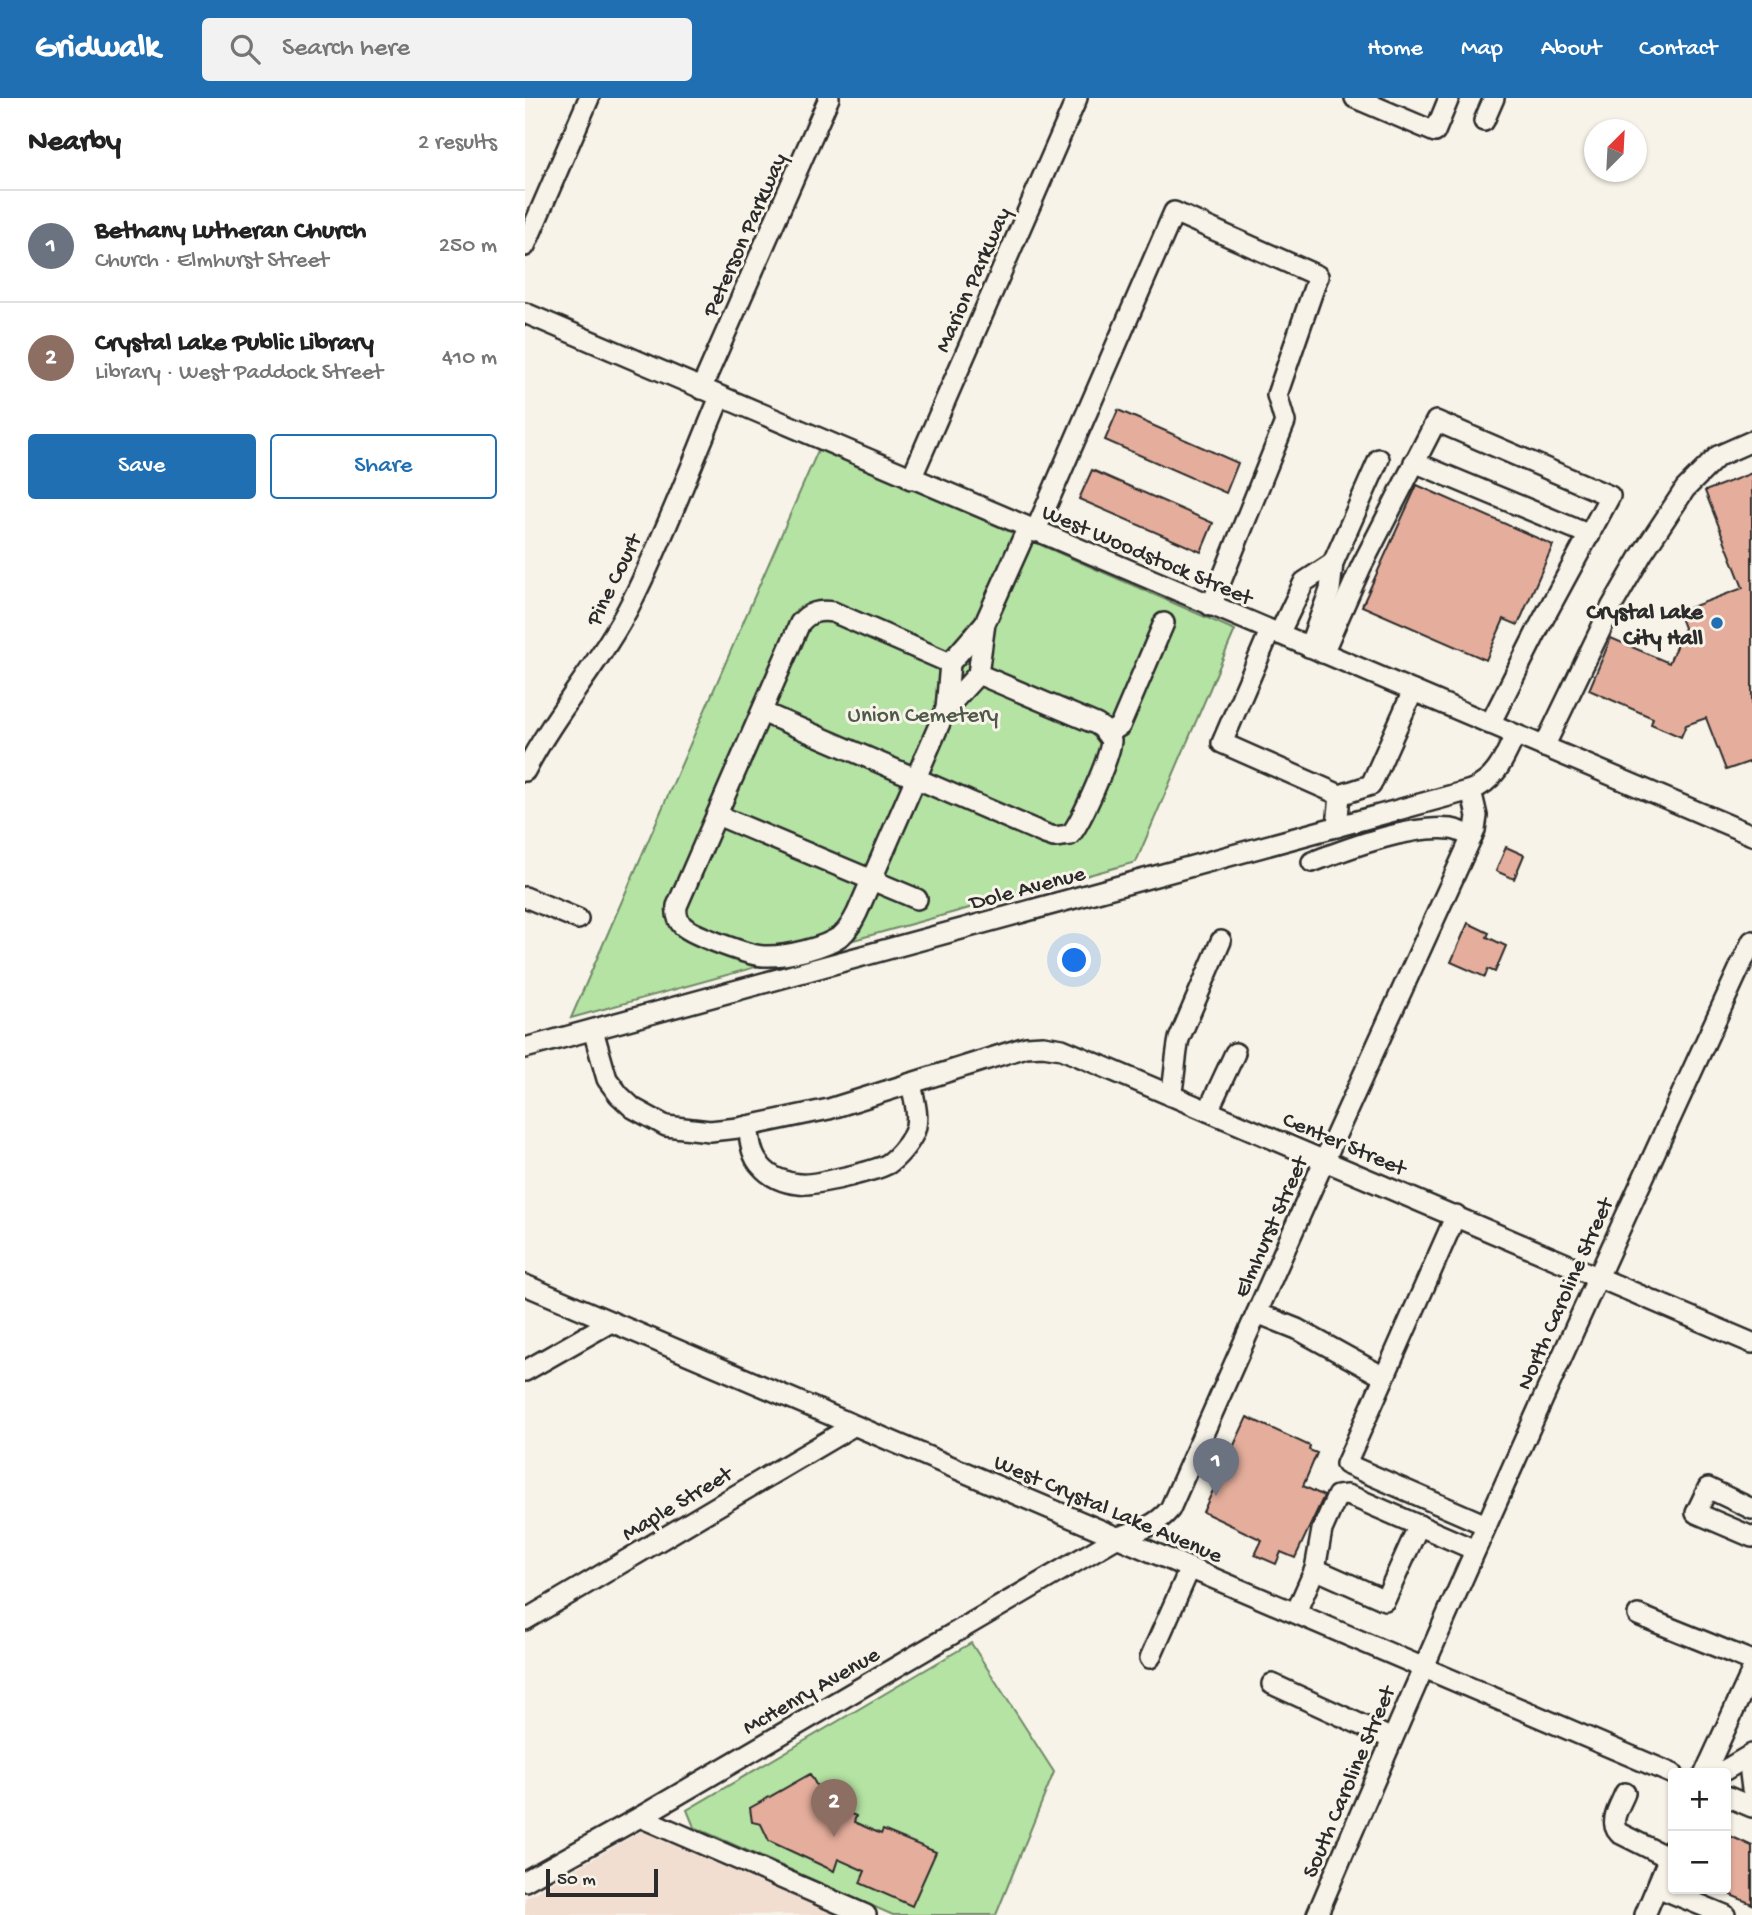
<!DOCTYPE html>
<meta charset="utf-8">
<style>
body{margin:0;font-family:"Gochi Hand",sans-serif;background:#f2f2f2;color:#222}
.controls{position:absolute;right:21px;bottom:21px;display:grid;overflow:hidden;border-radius:7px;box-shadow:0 2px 5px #0004}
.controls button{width:63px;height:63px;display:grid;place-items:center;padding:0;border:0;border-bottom:2px solid #e0e0e0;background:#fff;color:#222;font:35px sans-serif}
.compass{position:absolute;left:1059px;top:21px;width:63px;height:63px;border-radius:50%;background:#fff;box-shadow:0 2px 5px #0004;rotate:24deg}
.scale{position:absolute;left:21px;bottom:18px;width:112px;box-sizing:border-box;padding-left:7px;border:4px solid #2b2b2b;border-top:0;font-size:19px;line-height:24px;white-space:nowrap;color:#2b2b2b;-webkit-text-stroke:5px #f7f3e8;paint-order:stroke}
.you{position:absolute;left:550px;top:863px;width:24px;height:24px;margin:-18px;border:5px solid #fff;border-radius:50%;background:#1a73e8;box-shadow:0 0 0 10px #1a73e833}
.badge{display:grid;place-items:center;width:46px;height:46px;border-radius:50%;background:#1f6fb2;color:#fff;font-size:23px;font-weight:700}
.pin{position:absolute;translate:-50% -58px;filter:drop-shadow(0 2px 4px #0008)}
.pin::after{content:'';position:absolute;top:37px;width:24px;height:21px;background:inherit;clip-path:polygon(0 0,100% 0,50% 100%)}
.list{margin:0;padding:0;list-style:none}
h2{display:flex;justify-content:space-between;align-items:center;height:91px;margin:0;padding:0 28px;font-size:30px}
h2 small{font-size:23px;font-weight:400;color:#767676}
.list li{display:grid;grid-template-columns:46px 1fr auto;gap:21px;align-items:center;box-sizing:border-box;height:112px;padding:0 28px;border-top:2px solid #e0e0e0}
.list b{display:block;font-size:26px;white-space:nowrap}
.list p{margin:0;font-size:23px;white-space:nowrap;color:#767676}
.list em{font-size:23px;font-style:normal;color:#767676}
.actions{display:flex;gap:14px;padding:21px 28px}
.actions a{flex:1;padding:16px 0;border:2px solid #1f6fb2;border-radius:7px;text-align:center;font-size:24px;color:#1f6fb2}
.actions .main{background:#1f6fb2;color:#fff}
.icon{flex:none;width:38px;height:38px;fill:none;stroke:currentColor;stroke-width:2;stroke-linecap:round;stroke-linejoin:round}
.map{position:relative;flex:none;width:1227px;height:1817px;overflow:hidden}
header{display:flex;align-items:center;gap:42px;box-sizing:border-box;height:98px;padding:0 35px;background:#1f6fb2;color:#fff}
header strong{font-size:33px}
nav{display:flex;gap:38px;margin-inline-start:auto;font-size:24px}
.search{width:490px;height:63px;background:#f2f2f2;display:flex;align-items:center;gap:18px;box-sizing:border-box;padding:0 24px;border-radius:7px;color:#767676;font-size:26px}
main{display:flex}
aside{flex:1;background:#fff}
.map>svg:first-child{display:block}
.built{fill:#f2ded1}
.green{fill:#b4e3a3;stroke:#708767;stroke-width:2}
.building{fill:#e5ae9c;stroke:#2b2b2b;stroke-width:2}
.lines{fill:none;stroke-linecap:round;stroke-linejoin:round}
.minor-casing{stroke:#2b2b2b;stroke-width:24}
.minor{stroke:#f7f3e8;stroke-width:19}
.poi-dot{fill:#1f6fb2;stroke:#f7f3e8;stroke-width:2.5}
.labels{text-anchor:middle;stroke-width:6;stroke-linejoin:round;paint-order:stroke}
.street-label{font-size:23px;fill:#2b2b2b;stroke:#f7f3e8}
.poi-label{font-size:23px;font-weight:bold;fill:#2b2b2b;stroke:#f7f3e8;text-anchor:end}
.park-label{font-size:23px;fill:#4d5949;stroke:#f7f3e8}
</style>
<header>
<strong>Gridwalk</strong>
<div class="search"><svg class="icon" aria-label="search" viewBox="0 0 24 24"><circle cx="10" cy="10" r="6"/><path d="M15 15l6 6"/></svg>Search here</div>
<nav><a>Home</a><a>Map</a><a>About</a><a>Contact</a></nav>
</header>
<main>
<aside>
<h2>Nearby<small>2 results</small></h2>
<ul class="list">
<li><span class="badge" style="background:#6b7280">1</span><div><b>Bethany Lutheran Church</b><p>Church · Elmhurst Street</p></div><em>250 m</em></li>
<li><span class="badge" style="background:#8d6e63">2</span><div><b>Crystal Lake Public Library</b><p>Library · West Paddock Street</p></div><em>410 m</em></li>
</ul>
<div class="actions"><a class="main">Save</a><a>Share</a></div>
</aside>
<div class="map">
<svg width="1227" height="1817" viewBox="0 0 1227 1817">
<rect width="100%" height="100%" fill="#f7f3e8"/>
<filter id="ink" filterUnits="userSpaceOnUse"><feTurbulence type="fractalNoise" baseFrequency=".0143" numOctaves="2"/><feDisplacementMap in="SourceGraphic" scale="14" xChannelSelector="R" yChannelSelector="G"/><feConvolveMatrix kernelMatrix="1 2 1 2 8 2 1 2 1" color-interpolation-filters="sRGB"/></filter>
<g filter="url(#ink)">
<polygon class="built" points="116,1733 312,1817 0,1817 0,1800"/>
<g class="green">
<polygon points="294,350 710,532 611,764 46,920"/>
<polygon points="446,1545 529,1674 471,1817 368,1817 169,1729 162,1712"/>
</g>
<g class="building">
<polygon points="593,312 713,365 701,395 580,342"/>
<polygon points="567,372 688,425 676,454 554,401"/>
<polygon points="1227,375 1227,663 1201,672 1181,620 1161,627 1156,639 1126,626 1128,620 1064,592 1086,540 1144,565 1159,530 1153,514 1218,490 1180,393"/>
<polygon points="892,387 1028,447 993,527 979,521 961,562 837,508"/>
<polygon points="981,749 999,757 989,781 971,773"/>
<polygon points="943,825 964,835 962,839 981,848 970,874 963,871 960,879 926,864"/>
<polygon points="722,1319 785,1348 784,1352 792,1355 778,1388 799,1398 770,1460 756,1454 751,1466 730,1457 737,1442 678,1414"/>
<polygon points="285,1676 302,1706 331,1718 329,1724 356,1736 358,1732 411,1754 387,1808 335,1785 340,1773 313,1761 309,1773 244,1743 236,1726 227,1724 225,1710"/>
<polygon points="1201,1736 1227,1748 1227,1806 1201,1795"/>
</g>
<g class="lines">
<defs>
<g id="minor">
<polyline points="830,0 910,34 924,0"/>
<polyline points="959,23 969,0"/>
<polyline points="0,148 64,0"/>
<polyline points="0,215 1227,737"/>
<polyline points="176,291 304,0"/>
<polyline points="889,364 1065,437"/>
<polyline points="386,381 552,0"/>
<polyline points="510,434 649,114 793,178 752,297 760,324 686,508"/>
<polyline points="808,465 854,361"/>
<polyline points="745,533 697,645 815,697 812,729"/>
<polyline points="754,536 779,484 808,465 805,492 784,549"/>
<polyline points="798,555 836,469 911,323 1085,398 1014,529 965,626"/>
<path d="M 425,565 L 308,514 C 294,512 284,514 275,525 L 152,808 C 151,816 152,822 158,828 C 168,837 225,858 239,858 C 260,859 300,850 317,837 C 324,831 328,823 332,815 L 421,611 L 453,576 L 460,525 L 502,431"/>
<polyline points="421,611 425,565 459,526"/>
<path d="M 237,614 L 520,736 L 529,739 L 545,737 C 556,725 586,657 586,642 L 577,630 L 571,626 L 453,576"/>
<polyline points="582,636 595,628 639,525"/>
<polyline points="1019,649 1087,508 1117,456 1160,391 1193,358 1227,343"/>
<path d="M 0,673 C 31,613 78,562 108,501 C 140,437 167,366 195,299"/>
<polyline points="815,697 846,687 888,593"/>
<polyline points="192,717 392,801"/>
<path d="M 787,764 C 826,749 885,727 926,731 C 934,732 941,736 947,739"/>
<polyline points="0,799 53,821"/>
<polyline points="68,932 82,981 94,997 108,1010 141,1028 185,1033 213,1030 304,1011 501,949 518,948 537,951 1227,1245"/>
<path d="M 0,950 L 946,692 C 971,683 980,659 990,637"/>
<path d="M 646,998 C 650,979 650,960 654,941 L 696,843"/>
<polyline points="683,1013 710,955"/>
<path d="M 223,1028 C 225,1042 226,1058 236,1068 C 245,1079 260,1085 274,1086 C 288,1088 350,1073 363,1066 C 372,1060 383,1047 388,1037 C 396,1021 389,1002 386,985"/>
<polyline points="931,1117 821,1366 961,1427"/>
<polyline points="0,1187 1148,1676"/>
<polyline points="732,1215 772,1231 859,1279"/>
<polyline points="0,1273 86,1224"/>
<polyline points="1227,1411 1183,1390 1171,1415 1227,1439"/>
<polyline points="790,1471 860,1502 894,1427"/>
<polyline points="771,1514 790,1471 797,1432 812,1398 822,1397 833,1401 950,1452"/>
<polyline points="1113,1517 1227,1563"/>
<polyline points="0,1522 328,1328"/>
<polyline points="625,1560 665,1470"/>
<polyline points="747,1586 867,1641"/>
<polyline points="1227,1664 1225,1675 1227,1691"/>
<polyline points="1180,1675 1227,1573"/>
<polyline points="1195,1675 1227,1656"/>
<path d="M 1100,1695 C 1095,1708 1083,1724 1094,1735 L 1144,1760"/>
<polyline points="1201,1698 1227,1709"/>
<polyline points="115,1719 341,1817"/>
<path d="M 0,1783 L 115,1719 L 593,1439 C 614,1433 631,1428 645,1411 L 800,1061 L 950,732 L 952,718 L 946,692"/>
<polyline points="1132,1789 1200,1817"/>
<path d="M 792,1817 C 931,1489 1078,1166 1227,843"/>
<polyline points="1120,1817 1148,1750"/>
</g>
</defs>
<use href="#minor" class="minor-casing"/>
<use href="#minor" class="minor"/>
</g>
</g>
<circle class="poi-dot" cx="1192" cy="525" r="7"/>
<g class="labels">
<g class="street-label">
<text transform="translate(218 136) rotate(-66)" y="8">Peterson Parkway</text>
<text transform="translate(446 181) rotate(-66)" y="8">Marion Parkway</text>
<text transform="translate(623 455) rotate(23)" y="8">West Woodstock Street</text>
<text transform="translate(87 481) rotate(-64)" y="8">Pine Court</text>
<text transform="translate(502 788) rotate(-15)" y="8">Dole Avenue</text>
<text transform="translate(820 1044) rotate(23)" y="8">Center Street</text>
<text transform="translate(744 1128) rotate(-66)" y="8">Elmhurst Street</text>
<text transform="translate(1038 1195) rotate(-66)" y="8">North Caroline Street</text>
<text transform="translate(151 1404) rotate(-31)" y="8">Maple Street</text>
<text transform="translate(584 1409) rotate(23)" y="8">West Crystal Lake Avenue</text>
<text transform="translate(285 1591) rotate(-30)" y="8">McHenry Avenue</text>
<text transform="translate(822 1683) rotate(-67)" y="8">South Caroline Street</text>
</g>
<g class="poi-label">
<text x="1178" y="520">Crystal Lake<tspan x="1178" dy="26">City Hall</tspan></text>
</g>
<g class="park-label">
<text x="398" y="623">Union Cemetery</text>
</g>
</g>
</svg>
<div class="controls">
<button>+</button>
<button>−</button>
</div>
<svg class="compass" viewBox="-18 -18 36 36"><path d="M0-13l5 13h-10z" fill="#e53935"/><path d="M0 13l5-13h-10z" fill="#767676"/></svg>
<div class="scale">50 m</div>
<div class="you"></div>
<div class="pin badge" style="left:691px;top:1398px;background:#6b7280">1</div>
<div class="pin badge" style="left:309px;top:1739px;background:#8d6e63">2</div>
</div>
</main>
